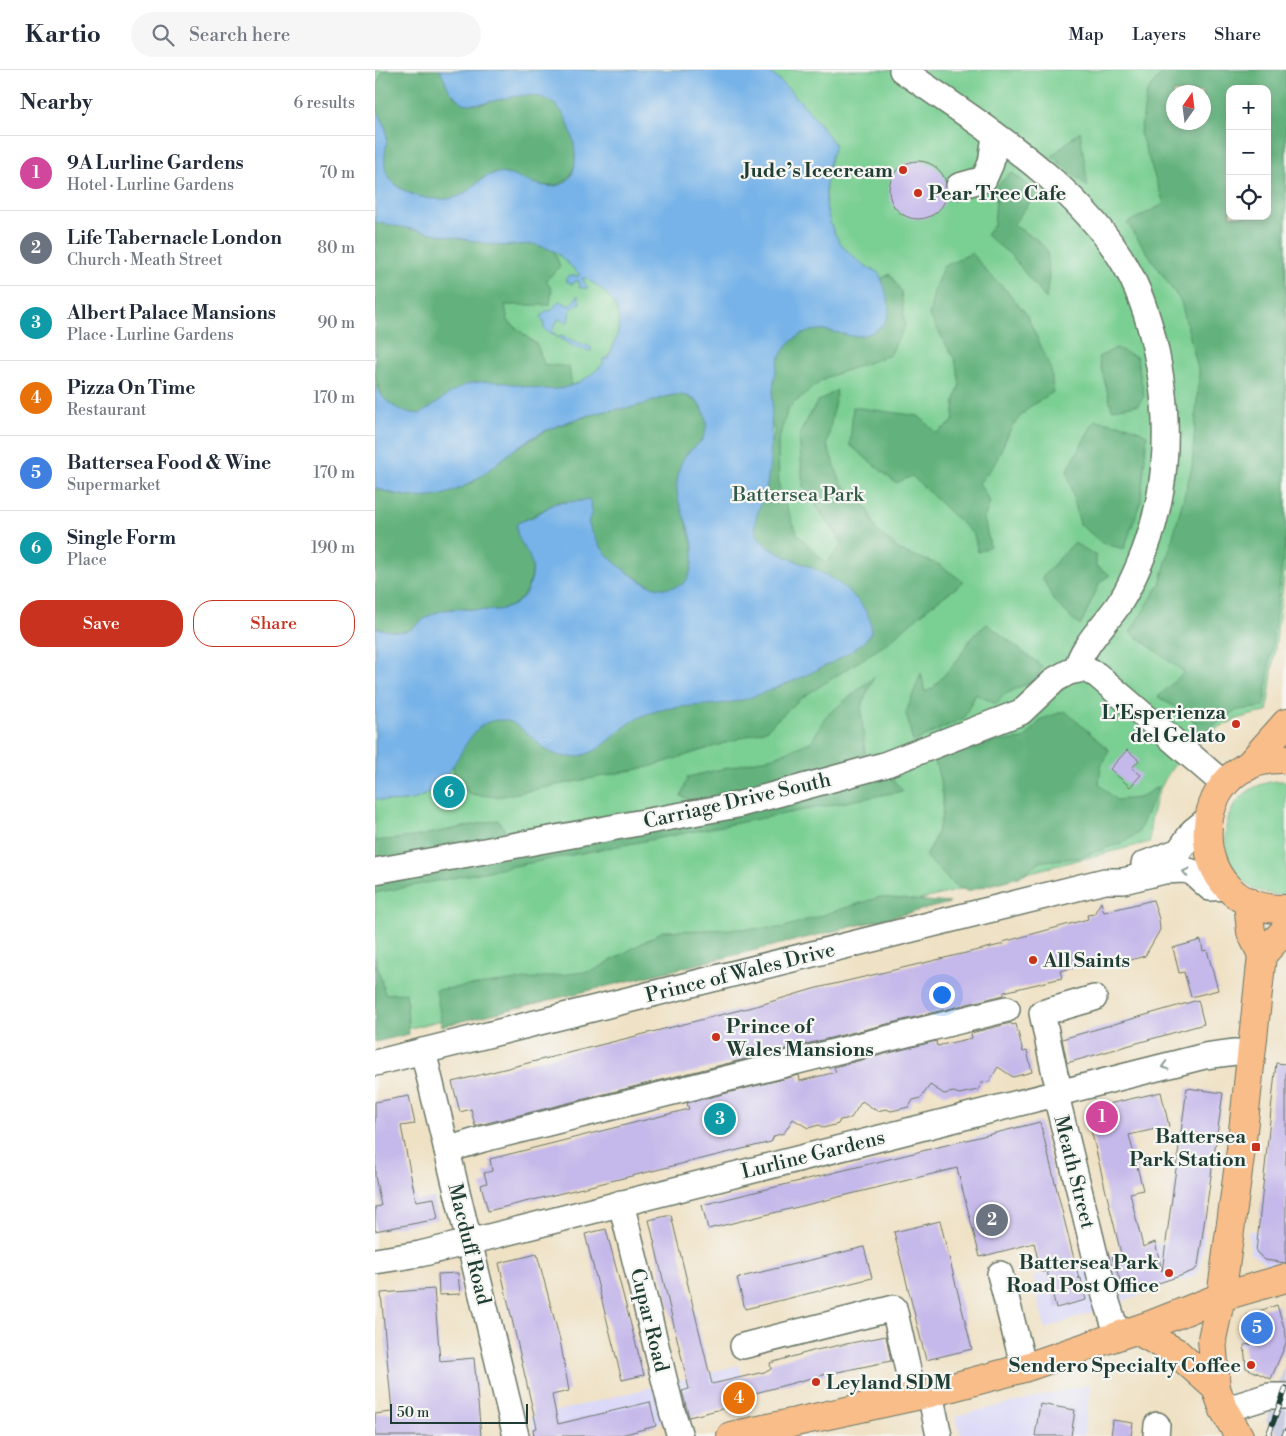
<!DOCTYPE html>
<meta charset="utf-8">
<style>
body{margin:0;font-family:"Libre Bodoni",serif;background:#f6f6f7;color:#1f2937}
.controls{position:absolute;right:15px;top:15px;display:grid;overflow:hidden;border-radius:10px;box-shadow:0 2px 8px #0003}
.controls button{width:45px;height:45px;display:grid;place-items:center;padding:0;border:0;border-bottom:1px solid #e0e1e3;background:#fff;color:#1f2937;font:25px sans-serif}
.compass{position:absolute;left:791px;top:15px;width:45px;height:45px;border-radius:50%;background:#fff;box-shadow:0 2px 8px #0003;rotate:14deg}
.scale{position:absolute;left:15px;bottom:12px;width:138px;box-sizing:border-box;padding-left:5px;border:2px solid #1f3d34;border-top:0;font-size:14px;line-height:18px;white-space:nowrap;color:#1f3d34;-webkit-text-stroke:4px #f6f6f2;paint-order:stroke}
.you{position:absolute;left:566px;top:924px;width:18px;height:18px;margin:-12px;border:4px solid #fff;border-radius:50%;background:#1a73e8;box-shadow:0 0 0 8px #1a73e833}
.badge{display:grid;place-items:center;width:32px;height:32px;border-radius:50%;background:#c8321e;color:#fff;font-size:16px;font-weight:700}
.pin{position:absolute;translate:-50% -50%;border:2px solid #fff;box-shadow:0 1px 5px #0006}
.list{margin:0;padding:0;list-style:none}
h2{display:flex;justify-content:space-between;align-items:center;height:65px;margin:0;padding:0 20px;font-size:21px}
h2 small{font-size:16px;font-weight:400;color:#747a83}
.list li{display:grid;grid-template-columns:32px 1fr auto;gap:15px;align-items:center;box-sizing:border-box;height:75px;padding:0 20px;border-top:1px solid #e0e1e3}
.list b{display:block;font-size:19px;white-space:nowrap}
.list p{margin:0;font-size:16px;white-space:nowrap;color:#747a83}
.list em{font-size:16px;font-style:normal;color:#747a83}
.actions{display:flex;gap:10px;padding:15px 20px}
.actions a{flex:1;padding:11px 0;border:1px solid #c8321e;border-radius:20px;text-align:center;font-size:18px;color:#c8321e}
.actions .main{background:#c8321e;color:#fff}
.icon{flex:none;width:28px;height:28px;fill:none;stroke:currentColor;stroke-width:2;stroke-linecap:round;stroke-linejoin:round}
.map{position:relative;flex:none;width:911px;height:1366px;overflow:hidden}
header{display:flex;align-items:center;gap:30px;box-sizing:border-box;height:70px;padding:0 25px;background:#fff;border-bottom:1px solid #e0e1e3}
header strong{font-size:24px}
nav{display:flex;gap:28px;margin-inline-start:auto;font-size:18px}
.search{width:350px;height:45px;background:#f6f6f7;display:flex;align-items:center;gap:12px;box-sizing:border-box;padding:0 18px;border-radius:28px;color:#747a83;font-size:19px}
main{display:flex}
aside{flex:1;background:#fff}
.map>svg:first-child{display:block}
.built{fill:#d9d7f8}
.industrial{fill:#c0c2dd}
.green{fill:#7acf93;stroke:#4c8664;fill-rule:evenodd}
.forest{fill:#63b27d;stroke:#417858;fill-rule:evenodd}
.water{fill:#77b3e8;stroke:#4b788e}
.building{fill:#c5b8ea}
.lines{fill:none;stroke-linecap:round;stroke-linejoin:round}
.minor-casing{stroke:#687666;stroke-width:28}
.major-casing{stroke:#687666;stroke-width:30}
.highway-casing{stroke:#687666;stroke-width:30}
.minor{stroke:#fff;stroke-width:25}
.major{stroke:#f8bd89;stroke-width:28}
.highway{stroke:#f8bd89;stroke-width:28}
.rail-casing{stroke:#1f3d34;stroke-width:5.5}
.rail{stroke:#f6f6f2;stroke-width:4;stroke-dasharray:11;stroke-linecap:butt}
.oneway{stroke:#8f9e9a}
.poi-dot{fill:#c8321e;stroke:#f6f6f2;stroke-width:2}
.labels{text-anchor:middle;stroke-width:4.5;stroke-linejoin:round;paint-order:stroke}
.poi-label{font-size:20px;font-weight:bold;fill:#1f3d34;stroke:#f6f6f2;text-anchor:end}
.park-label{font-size:20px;fill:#315a47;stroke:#f6f6f2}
.street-label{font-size:20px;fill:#1f3d34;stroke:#f6f6f2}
</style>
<header>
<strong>Kartio</strong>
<div class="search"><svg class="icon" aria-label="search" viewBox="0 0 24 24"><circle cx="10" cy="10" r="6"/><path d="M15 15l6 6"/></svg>Search here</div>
<nav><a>Map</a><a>Layers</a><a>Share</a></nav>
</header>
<main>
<aside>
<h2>Nearby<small>6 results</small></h2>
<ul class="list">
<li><span class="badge" style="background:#d1479c">1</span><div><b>9A Lurline Gardens</b><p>Hotel · Lurline Gardens</p></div><em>70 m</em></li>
<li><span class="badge" style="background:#6b7280">2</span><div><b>Life Tabernacle London</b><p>Church · Meath Street</p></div><em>80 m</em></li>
<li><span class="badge" style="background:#0f9aa8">3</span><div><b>Albert Palace Mansions</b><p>Place · Lurline Gardens</p></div><em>90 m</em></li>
<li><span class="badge" style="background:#e8710a">4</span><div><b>Pizza On Time</b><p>Restaurant</p></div><em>170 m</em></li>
<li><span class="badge" style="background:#3f7fe0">5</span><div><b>Battersea Food &amp; Wine</b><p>Supermarket</p></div><em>170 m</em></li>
<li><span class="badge" style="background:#0f9aa8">6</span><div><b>Single Form</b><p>Place</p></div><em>190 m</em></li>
</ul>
<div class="actions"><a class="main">Save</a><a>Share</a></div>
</aside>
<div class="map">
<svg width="911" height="1366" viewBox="0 0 911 1366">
<rect width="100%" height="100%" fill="#f6f6f2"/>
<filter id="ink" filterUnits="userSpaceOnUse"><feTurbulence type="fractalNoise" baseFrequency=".02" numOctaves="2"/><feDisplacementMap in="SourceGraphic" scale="10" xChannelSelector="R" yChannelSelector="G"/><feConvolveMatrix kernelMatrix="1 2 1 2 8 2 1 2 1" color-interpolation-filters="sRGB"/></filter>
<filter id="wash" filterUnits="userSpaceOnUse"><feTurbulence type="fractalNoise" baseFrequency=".0096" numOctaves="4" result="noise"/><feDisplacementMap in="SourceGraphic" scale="20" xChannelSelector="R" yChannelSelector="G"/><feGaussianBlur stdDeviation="1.12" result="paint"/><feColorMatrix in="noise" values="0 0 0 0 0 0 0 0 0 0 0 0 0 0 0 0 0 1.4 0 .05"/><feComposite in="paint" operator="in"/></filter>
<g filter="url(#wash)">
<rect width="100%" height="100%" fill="#efe1c4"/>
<g class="built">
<polygon points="911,1155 911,1190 893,1195 876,1183 873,1162"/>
<polygon points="830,1163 826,1195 821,1205 670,1259 658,1207 737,1185"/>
<polygon points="902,1235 911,1268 906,1272 864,1276 863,1263 872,1244"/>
<polygon points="364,1295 373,1330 233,1366 159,1366 155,1348"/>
<polygon points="716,1314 709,1366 586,1366 580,1346"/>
</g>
<polygon class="industrial" points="911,1293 911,1366 904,1366 891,1351"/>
<g class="green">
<path d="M 0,0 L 911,0 L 911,492 L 892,642 C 827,650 772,705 775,772 L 0,967 ZM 855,19 L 892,19 L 892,146 L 855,146 ZM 798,22 L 828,22 L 828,52 L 798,52 Z"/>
<path d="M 901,711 L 911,711 L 911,824 C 838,832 826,720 901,711 Z"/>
</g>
<g class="forest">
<path d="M 9,0 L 65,0 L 80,28 C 87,30 98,34 106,34 C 113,33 121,29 128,27 C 142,23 162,24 176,31 C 197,42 217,107 180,115 C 158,120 140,100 118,104 C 104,107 98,119 86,125 C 61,137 14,124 7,93 C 5,82 13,70 11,59 C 10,53 5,48 3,42 C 0,27 0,13 9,0 Z"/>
<path d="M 789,0 L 911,0 L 911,465 L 889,637 L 862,640 L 821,667 L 818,648 L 783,627 L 809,602 L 755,562 L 785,514 L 817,397 L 824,303 L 806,232 L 752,153 L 789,134 L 765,63 L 772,22 ZM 855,19 L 892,19 L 892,146 L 855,146 ZM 798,22 L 828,22 L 828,52 L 798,52 Z"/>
<polygon points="705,61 713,117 677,86"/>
<polygon points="636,102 662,122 638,155 660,168 672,180 674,205 671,229 636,185 611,165 619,155 622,116"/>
<polygon points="0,146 176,172 185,197 171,210 177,220 175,235 130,235 133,251 162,275 169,294 194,297 197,319 46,348 4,335 6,324 0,305"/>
<polygon points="597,183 613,203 632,221 651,244 676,298 678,322 653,338 637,356 619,395 604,413 615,432 609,449 615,476 603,482 599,465 537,406 521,413 475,375 478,337 544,346 561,363 578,352 580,330 585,314 580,290 554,245 560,217 568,197"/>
<polygon points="515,204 526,221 530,256 515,285 450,308 413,338 403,372 404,419 423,465 451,493 468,474 428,417 424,365 442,332 462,320 452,375 466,413 492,437 501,460 526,481 565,495 589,512 558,534 511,574 425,629 391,660 274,697 122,727 95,724 80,711 77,688 87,651 379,471 370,450 400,361 383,333 398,263"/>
<polygon points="741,278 762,287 769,326 763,335 737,339 723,287"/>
<path d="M 304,324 C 324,327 339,349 328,368 C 323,376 314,380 309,388 C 309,406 308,427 310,445 C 313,467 326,485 313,508 C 297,539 242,498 228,482 C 220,473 217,463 213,452 L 217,444 L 212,429 C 203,433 194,431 184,432 C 180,433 143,453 142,455 C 140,477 165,485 155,511 C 139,556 103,534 70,540 C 37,546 47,572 0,557 L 0,418 L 18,424 L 65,425 L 97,413 L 136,381 L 176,358 L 222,343 Z"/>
<polygon points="720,350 754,356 772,365 766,431 749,479 727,473 705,454 692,401"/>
<polygon points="699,473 721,485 721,496 735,505 725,512 705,556 679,531 667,507"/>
<polygon points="612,554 668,597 659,610 629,625 621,634 600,624 589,648 538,672 531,643 546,603 550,622 558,618 584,588 596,568"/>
<polygon points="499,607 486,637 490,684 434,702 318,731 306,726 313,707 402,686 437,671 450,647"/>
<path d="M 690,641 L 734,680 L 726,696 L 724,714 L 741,730 L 764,728 L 784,716 L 763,763 L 749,772 L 703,788 L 667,791 L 644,807 L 592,821 L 579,815 L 551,787 C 570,746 573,736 560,692 L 578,677 L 649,669 L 667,649 Z"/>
<polygon points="513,704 528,721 0,823 0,810"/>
<polygon points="123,750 134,766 0,793 0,771 38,767"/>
<polygon points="505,827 575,833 67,956 61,920 218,901 288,861 406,858"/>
<polygon points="0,887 10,924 31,923 34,964 0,972"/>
</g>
<g class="water">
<path d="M 65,0 L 392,0 C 419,22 440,46 460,75 C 441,128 449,178 504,203 C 508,214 514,227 514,240 C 513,257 494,267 478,266 C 467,265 457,260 446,260 C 425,260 407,275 402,295 C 393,334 399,375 392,415 C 389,429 377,449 381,462 C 388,482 428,492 445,502 C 461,510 477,522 487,536 C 493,544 497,552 496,561 C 493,583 386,626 363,631 C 333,638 301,633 272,644 C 239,656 231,688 192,687 C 165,686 150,651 127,650 C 77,646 89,749 0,729 L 0,557 C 45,571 35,550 66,541 C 98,532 142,558 156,510 C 164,484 138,475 142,453 L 158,447 L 180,433 L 206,431 L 212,429 L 216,431 L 217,444 L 213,452 C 223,480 239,494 264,510 C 275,517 290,521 303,516 C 312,513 314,507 316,499 C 326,463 299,442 302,412 C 303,403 305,393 310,386 C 314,380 321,377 326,371 C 335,359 332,339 320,330 C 303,318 284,330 266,335 C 252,339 236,339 222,343 C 199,349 175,357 155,369 C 122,389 106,414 67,425 C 44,431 22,425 0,418 L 0,314 C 8,333 24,342 44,344 C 62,335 78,317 97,313 C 148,304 179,343 228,294 L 228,288 L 232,289 C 253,252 246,228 210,208 L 207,208 L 213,218 L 205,218 L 203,210 L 197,214 L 190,210 L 193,206 L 204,206 L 204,204 L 181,182 L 172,178 L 158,174 L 125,176 L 0,152 L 0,35 C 3,43 9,51 11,59 C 15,81 0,96 21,115 C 36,128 68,134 86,125 C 98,119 105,107 118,104 C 133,101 147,110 161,114 C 202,126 205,91 196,62 C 191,45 183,32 165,27 C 138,20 113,38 87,33 L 74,20 Z"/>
<polygon points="203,225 205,233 195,240 193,252 183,249 177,261 183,268 185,266 216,277 216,281 201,278 169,259 168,250 165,248 171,241 176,241 184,231 195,236"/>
</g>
<g id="blocks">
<g class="building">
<circle cx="543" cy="120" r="29"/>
<polygon points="752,680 764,690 757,698 766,705 755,717 735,699"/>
<polygon points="778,830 784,849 785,860 770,886 734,896 732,890 685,901 687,908 629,922 629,925 100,1056 96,1039 85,1042 77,1012 385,935 438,919 629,874 628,872 713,849 712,845 719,844 726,832 729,842"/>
<polygon points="826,870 828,881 832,880 843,920 816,927 809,902 804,903 798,878"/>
<polygon points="823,930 829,954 692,993 687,969"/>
<polygon points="636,953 637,955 641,954 648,982 652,981 657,1002 638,1007 623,997 614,1012 607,1013 603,1020 584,1024 579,1022 569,1024 555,1015 546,1028 538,1030 534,1037 516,1041 511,1039 502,1041 487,1031 476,1048 465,1050 463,1054 448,1058 444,1055 433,1058 418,1049 409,1063 399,1066 396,1072 113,1141 106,1115 112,1113 109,1103 117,1101 115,1089 314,1039 312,1033 424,1005 425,1011 461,1002 459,997 561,971 562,976 597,968 596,963"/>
<polygon points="901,993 911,994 911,1193 890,1190 881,1182"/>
<polygon points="812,1018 848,1023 823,1196 820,1200 805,1206 750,1224 737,1187 746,1184 711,1039 786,1022 794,1056 754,1065 768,1120 755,1123 768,1177 780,1172 787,1201"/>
<polygon points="34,1026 40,1054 26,1056 41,1131 59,1128 63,1149 0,1161 0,1137 6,1136 0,1106 0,1032"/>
<polygon points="665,1052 704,1209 706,1208 711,1230 681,1238 672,1201 666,1202 659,1173 605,1187 582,1098 333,1159 327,1135"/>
<polygon points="296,1145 337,1314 393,1301 396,1299 395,1293 441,1280 511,1266 516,1291 448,1305 373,1325 375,1332 314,1347 307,1321 314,1319 274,1150"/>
<polygon points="565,1151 597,1279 551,1290 519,1162"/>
<polygon points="231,1159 269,1305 247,1310 210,1164"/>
<polygon points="489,1177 497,1208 370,1239 362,1208"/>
<polygon points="162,1184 185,1270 194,1321 177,1325 183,1354 275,1332 281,1356 242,1366 159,1366 158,1359 162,1358 124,1193"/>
<polygon points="83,1203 85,1224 64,1225 63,1204"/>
<polygon points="59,1219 65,1291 99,1288 106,1366 0,1366 0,1344 17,1342 6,1223"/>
<polygon points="902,1235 911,1264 911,1273 896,1309 871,1298 869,1275 878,1274 869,1255 872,1245"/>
<polygon points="665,1334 700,1340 696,1366 660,1366"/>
<polygon points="738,1350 758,1353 756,1366 736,1366"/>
</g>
</g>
</g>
<g filter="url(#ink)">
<use href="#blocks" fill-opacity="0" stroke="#687666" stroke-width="1"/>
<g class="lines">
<defs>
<g id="minor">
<path d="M 527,0 C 607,56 712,118 757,208 C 772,239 781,276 786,309 C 795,366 790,426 770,480 C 763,498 754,519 744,534 C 729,556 708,574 701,600"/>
<polyline points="584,116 609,109 616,93 620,66"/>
<polyline points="769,794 804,781 818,761 833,749"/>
<polyline points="0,801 362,735 509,695 646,642 681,609 694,602 709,599 722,605 850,715"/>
<polyline points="48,981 141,1366"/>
<polyline points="0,993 730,811 748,811 789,801 809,800 817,802 835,818 853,817"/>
<polyline points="686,1024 680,1004 667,943 719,928"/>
<polyline points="681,1025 730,1226 743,1266"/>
<polyline points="72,1080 108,1069 632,939"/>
<polyline points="246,1133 297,1341 305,1366"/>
<polyline points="0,1191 45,1184 86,1174 830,986 860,982 877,984"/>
<polyline points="625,1204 649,1298"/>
<polyline points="368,1276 519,1238 539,1327"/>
<polyline points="555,1323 564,1366"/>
<polyline points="849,1340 894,1326 911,1326"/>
<polyline points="781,1366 782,1355"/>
</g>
<g id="major">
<path d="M 911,689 C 807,684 806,843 911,839"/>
<polyline points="872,697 911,653"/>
<polyline points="873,831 876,862 887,885"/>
<polyline points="864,1366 849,1340 841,1318 837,1269 846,1227 866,1079 887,885 911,859"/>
</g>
<g id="highway">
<polyline points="761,1260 801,1282 841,1318"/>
<polyline points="356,1366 555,1323 649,1298 775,1255 846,1227 911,1208"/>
</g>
</defs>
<use href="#minor" class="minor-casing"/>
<use href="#major" class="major-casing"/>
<use href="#highway" class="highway-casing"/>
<use href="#minor" class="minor"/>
<use href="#major" class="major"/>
<use href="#highway" class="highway"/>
<defs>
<g id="rail">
<polyline points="893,1366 911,1318"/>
<polyline points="909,1366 911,1361"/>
</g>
</defs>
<use href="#rail" class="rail-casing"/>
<use href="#rail" class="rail"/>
</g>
<defs><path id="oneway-chevron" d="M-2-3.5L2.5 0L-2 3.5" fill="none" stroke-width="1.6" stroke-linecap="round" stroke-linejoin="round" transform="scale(1.25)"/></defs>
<g class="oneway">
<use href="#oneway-chevron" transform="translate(811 802) rotate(-167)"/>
<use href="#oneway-chevron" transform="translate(790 996) rotate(165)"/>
</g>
</g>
<g class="poi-dot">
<circle cx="528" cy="100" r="5"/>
<circle cx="543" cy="123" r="5"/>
<circle cx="861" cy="654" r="5"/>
<circle cx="658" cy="890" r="5"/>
<circle cx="341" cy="967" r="5"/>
<rect x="876" y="1072" width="10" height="10" rx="2.5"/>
<circle cx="794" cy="1203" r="5"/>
<circle cx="876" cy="1295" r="5"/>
<circle cx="441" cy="1312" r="5"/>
</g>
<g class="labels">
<g class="poi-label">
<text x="518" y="107">Jude’s Icecream</text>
<text x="553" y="130" text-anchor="start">Pear Tree Cafe</text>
<text x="851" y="649">L'Esperienza<tspan x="851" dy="23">del Gelato</tspan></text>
<text x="668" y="897" text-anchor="start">All Saints</text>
<text x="351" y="963" text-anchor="start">Prince of<tspan x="351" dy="23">Wales Mansions</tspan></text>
<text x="871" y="1073">Battersea<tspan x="871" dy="23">Park Station</tspan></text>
<text x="784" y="1199">Battersea Park<tspan x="784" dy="23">Road Post Office</tspan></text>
<text x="866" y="1302">Sendero Specialty Coffee</text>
<text x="451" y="1319" text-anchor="start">Leyland SDM</text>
</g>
<g class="park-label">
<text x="423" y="431">Battersea Park</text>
</g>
<g class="street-label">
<text transform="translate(362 730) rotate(-13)" y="7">Carriage Drive South</text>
<text transform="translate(365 902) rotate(-14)" y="7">Prince of Wales Drive</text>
<text transform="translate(438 1084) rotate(-14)" y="7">Lurline Gardens</text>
<text transform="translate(700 1102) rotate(76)" y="7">Meath Street</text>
<text transform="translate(95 1174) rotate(76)" y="7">Macduff Road</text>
<text transform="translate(275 1250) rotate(76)" y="7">Cupar Road</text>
</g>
</g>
</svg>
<div class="controls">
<button>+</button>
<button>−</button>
<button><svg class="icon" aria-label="locate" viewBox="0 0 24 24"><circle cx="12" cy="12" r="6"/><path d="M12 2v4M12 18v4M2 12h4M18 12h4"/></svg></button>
</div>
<svg class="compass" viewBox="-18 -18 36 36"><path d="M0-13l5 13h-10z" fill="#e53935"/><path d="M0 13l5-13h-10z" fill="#747a83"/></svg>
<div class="scale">50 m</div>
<div class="you"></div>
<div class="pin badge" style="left:727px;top:1047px;background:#d1479c">1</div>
<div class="pin badge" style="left:617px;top:1150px;background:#6b7280">2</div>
<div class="pin badge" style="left:345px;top:1049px;background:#0f9aa8">3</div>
<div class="pin badge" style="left:364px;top:1328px;background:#e8710a">4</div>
<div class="pin badge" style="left:882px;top:1258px;background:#3f7fe0">5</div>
<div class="pin badge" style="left:74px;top:722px;background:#0f9aa8">6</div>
</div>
</main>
